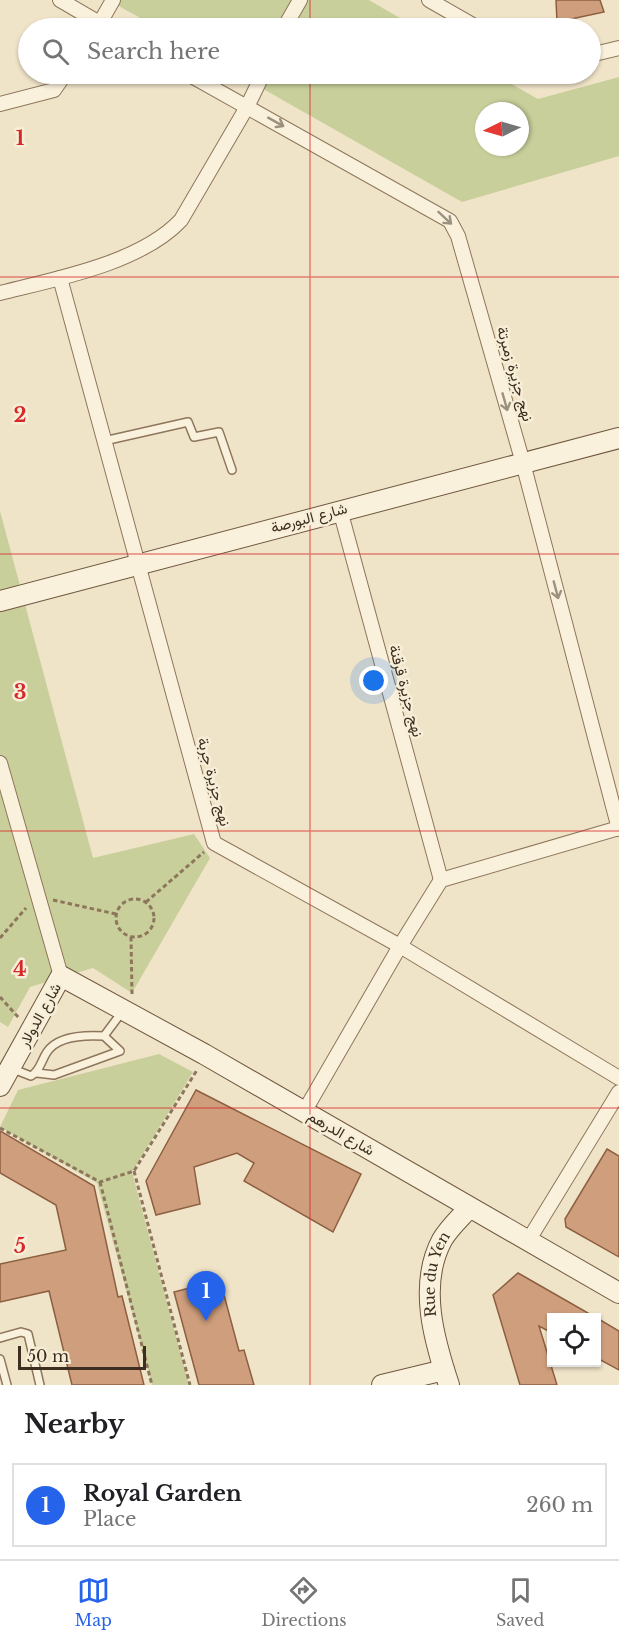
<!DOCTYPE html>
<meta charset="utf-8">
<style>
body{margin:0;font-family:"Libre Baskerville",Vazirmatn,serif;background:#f2f2f2;color:#202124}
.controls{position:absolute;right:18px;bottom:18px;display:grid;overflow:hidden;border-radius:0px;box-shadow:0 2px 4px #0004}
.controls button{width:54px;height:54px;display:grid;place-items:center;padding:0;border:0;border-bottom:2px solid #e0e0e0;background:#fff;color:#202124;font:30px sans-serif}
.compass{position:absolute;left:475px;top:102px;width:54px;height:54px;border-radius:50%;background:#fff;box-shadow:0 2px 4px #0004;rotate:265deg}
.scale{position:absolute;left:18px;bottom:15px;width:128px;box-sizing:border-box;padding-left:6px;border:3px solid #3d2e20;border-top:0;font-size:16px;line-height:21px;white-space:nowrap;color:#3d2e20;-webkit-text-stroke:4px #f7eed8;paint-order:stroke}
.you{position:absolute;left:374px;top:681px;width:21px;height:21px;margin:-15px;border:4px solid #fff;border-radius:50%;background:#1a73e8;box-shadow:0 0 0 9px #1a73e833}
.badge{display:grid;place-items:center;width:39px;height:39px;border-radius:50%;background:#2563eb;color:#fff;font-size:20px;font-weight:700}
.pin{position:absolute;translate:-50% -50px;filter:drop-shadow(0 2px 3px #0008)}
.pin::after{content:'';position:absolute;top:32px;width:21px;height:18px;background:inherit;clip-path:polygon(0 0,100% 0,50% 100%)}
.list{margin:0;padding:0;list-style:none}
h2{display:flex;justify-content:space-between;align-items:center;height:78px;margin:0;padding:0 24px;font-size:26px}
h2 small{font-size:20px;font-weight:400;color:#757577}
.list li{display:grid;grid-template-columns:39px 1fr auto;gap:18px;align-items:center;box-sizing:border-box;height:84px;margin:0 12px 12px;padding:0 12px;border:2px solid #e0e0e0;border-radius:0px}
.list b{display:block;font-size:22px;white-space:nowrap}
.list p{margin:0;font-size:20px;white-space:nowrap;color:#757577}
.list em{font-size:20px;font-style:normal;color:#757577}
.icon{flex:none;width:33px;height:33px;fill:none;stroke:currentColor;stroke-width:2;stroke-linecap:round;stroke-linejoin:round}
.map{position:relative;flex:none;width:619px;height:1385px;overflow:hidden}
.search{position:absolute;background:#fff;box-shadow:0 2px 4px #0004;left:18px;right:18px;top:18px;height:66px;display:flex;align-items:center;gap:15px;box-sizing:border-box;padding:0 21px;border-radius:33px;color:#757577;font-size:22px}
.sheet{height:174px;background:#fff}
nav{display:flex;justify-content:space-around;align-items:center;box-sizing:border-box;height:84px;border-top:2px solid #e0e0e0;background:#fff;font-size:16px;color:#757577}
nav a{display:grid;justify-items:center;gap:3px}
nav .on{color:#2563eb}
.map>svg:first-child{display:block}
.green{fill:#c9cf9b;fill-rule:evenodd}
.building{fill:#cf9f7d;stroke:#8d5f41;stroke-width:1.5}
.lines{fill:none;stroke-linecap:round;stroke-linejoin:round}
.lane-casing{stroke:#8d765c;stroke-width:10}
.street-casing{stroke:#8d765c;stroke-width:16}
.secondary-casing{stroke:#6f573f;stroke-width:22}
.path{stroke:#8d765c;stroke-width:3;stroke-dasharray:4.5 3;stroke-linecap:butt}
.lane{stroke:#faf1dc;stroke-width:7}
.street{stroke:#faf1dc;stroke-width:14}
.secondary{stroke:#faf1dc;stroke-width:20}
.oneway{stroke:#9c907e}
.grid{fill:none;stroke:#d62828;stroke-width:1.5;stroke-opacity:0.55}
.labels{text-anchor:middle;stroke-width:5;stroke-linejoin:round;paint-order:stroke}
.street-label{font-size:15px;fill:#3d2e20;stroke:#f7eed8}
.grid-label{font-size:20px;text-anchor:middle;font-weight:bold;fill:#d62828;stroke:#f7eed8;stroke-width:5;stroke-linejoin:round;paint-order:stroke}
</style>
<div class="map">
<svg width="619" height="1385" viewBox="0 0 619 1385">
<rect width="100%" height="100%" fill="#f0e4c8"/>
<g class="green">
<polygon points="108,0 369,0 417,28 158,28"/>
<path d="M 237,74 L 494,74 L 538,99 L 619,77 L 619,156 L 462,202 ZM 484,111 L 520,111 L 520,147 L 484,147 Z"/>
<polygon points="0,511 93,858 194,834 210,858 132,993 93,968 30,987 8,1027 0,1022"/>
<polygon points="159,1054 193,1072 132,1172 189,1385 152,1385 97,1183 0,1127 18,1090"/>
</g>
<g class="building">
<polygon points="556,0 600,0 604,12 557,22"/>
<polygon points="196,1090 361,1174 333,1232 244,1181 254,1163 237,1153 194,1167 200,1204 156,1215 146,1181"/>
<polygon points="0,1131 94,1186 118,1297 122,1296 144,1385 72,1385 49,1291 0,1302 0,1264 66,1250 56,1205 0,1173"/>
<polygon points="607,1149 619,1156 619,1257 566,1227 565,1219"/>
<polygon points="518,1273 595,1317 552,1317 552,1333 539,1326 557,1385 520,1385 493,1295"/>
<polygon points="220,1280 239,1351 244,1350 254,1385 199,1385 174,1292"/>
<polygon points="597,1318 619,1331 619,1370 597,1358"/>
</g>
<g class="lines">
<defs>
<g id="lane">
<polyline points="104,441 188,422 194,437 219,432 232,470"/>
<polyline points="104,1036 122,1012"/>
<path d="M 13,1069 L 31,1076 C 40,1071 41,1061 47,1052 C 58,1035 87,1035 104,1036 L 120,1051 L 54,1075 L 37,1073"/>
<polyline points="0,1338 21,1332 28,1334 40,1385"/>
<polyline points="0,1359 7,1385"/>
</g>
<g id="street">
<polyline points="60,0 108,28"/>
<polyline points="429,0 478,28"/>
<polyline points="97,28 113,0"/>
<polyline points="284,28 300,0"/>
<polyline points="590,55 619,48"/>
<polyline points="188,74 450,221 458,236 523,463 619,829"/>
<polyline points="0,104 54,90 65,74"/>
<polyline points="60,278 214,843 400,946 619,1078"/>
<path d="M 0,293 C 56,279 141,263 181,220 L 247,107 L 263,74"/>
<polyline points="340,510 441,880"/>
<polyline points="0,763 61,976"/>
<polyline points="304,1112 400,946 441,880 619,828"/>
<polyline points="528,1241 619,1092"/>
</g>
<g id="secondary">
<polyline points="0,601 619,438"/>
<polyline points="0,1086 61,976 204,1054 619,1293"/>
<polyline points="382,1385 444,1370"/>
<path id="s1" d="M 449,1385 C 434,1340 418,1285 442,1240 C 448,1229 460,1218 469,1208"/>
</g>
</defs>
<use href="#lane" class="lane-casing"/>
<use href="#street" class="street-casing"/>
<use href="#secondary" class="secondary-casing"/>
<g class="path">
<circle cx="135" cy="918" r="19"/>
<polyline points="53,900 116,914"/>
<polyline points="146,902 204,852"/>
<polyline points="131,937 132,995"/>
<polyline points="0,938 26,908"/>
<polyline points="0,997 19,1018"/>
<polyline points="0,1128 100,1182 134,1171 197,1070"/>
<polyline points="134,1171 190,1385"/>
<polyline points="100,1182 152,1385"/>
</g>
<use href="#lane" class="lane"/>
<use href="#street" class="street"/>
<use href="#secondary" class="secondary"/>
</g>
<defs><path id="oneway-shaft" d="M-6 0H5M1.5-3L5.5 0L1.5 3" fill="none" stroke-width="1.6" stroke-linecap="round" stroke-linejoin="round" transform="scale(1.5)"/></defs>
<g class="oneway">
<use href="#oneway-shaft" transform="translate(276 122) rotate(29)"/>
<use href="#oneway-shaft" transform="translate(445 218) rotate(43)"/>
<use href="#oneway-shaft" transform="translate(505 402) rotate(74)"/>
<use href="#oneway-shaft" transform="translate(556 590) rotate(75)"/>
</g>
<path class="grid" d="M 310,0 L 310,28M 310,74 L 310,1385M 0,277 L 619,277M 0,554 L 619,554M 0,831 L 619,831M 0,1108 L 619,1108"/>
<g class="labels">
<g class="street-label">
<text transform="translate(515 374) rotate(74)" y="5">نهج جزيرة زمبرتة</text>
<text transform="translate(309 518) rotate(-15)" y="5">شارع البورصة</text>
<text transform="translate(406 691) rotate(75)" y="5">نهج جزيرة قرقنة</text>
<text transform="translate(214 782) rotate(75)" y="5">نهج جزيرة جربة</text>
<text transform="translate(40 1015) rotate(-61)" y="5">شارع الدولار</text>
<text transform="translate(341 1133) rotate(30)" y="5">شارع الدرهم</text>
<text dy="5" stroke="none"><textPath href="#s1" startOffset="114">Rue du Yen</textPath></text>
</g>
</g>
<g class="grid-label">
<text x="20" y="145">1</text>
<text x="20" y="422">2</text>
<text x="20" y="699">3</text>
<text x="20" y="976">4</text>
<text x="20" y="1253">5</text>
</g>
</svg>
<div class="controls">
<button><svg class="icon" aria-label="locate" viewBox="0 0 24 24"><circle cx="12" cy="12" r="6"/><path d="M12 2v4M12 18v4M2 12h4M18 12h4"/></svg></button>
</div>
<svg class="compass" viewBox="-18 -18 36 36"><path d="M0-13l5 13h-10z" fill="#e53935"/><path d="M0 13l5-13h-10z" fill="#757577"/></svg>
<div class="scale">50 m</div>
<div class="you"></div>
<div class="pin badge" style="left:206px;top:1321px">1</div>
<div class="search"><svg class="icon" aria-label="search" viewBox="0 0 24 24"><circle cx="10" cy="10" r="6"/><path d="M15 15l6 6"/></svg>Search here</div>
</div>
<section class="sheet">
<h2>Nearby<small></small></h2>
<ul class="list">
<li><span class="badge">1</span><div><b>Royal Garden</b><p>Place</p></div><em>260 m</em></li>
</ul>
</section>
<nav>
<a class="on"><svg class="icon" aria-label="map" viewBox="0 0 24 24"><path d="M3 6l6-2 6 2 6-2v14l-6 2-6-2-6 2zM9 4v14M15 6v14"/></svg>Map</a>
<a><svg class="icon" aria-label="directions" viewBox="0 0 24 24"><path d="M12 3l9 9-9 9-9-9zM9 14v-3h6M13 9l2 2-2 2"/></svg>Directions</a>
<a><svg class="icon" aria-label="saved" viewBox="0 0 24 24"><path d="M7 4h10v16l-5-4-5 4z"/></svg>Saved</a>
</nav>
